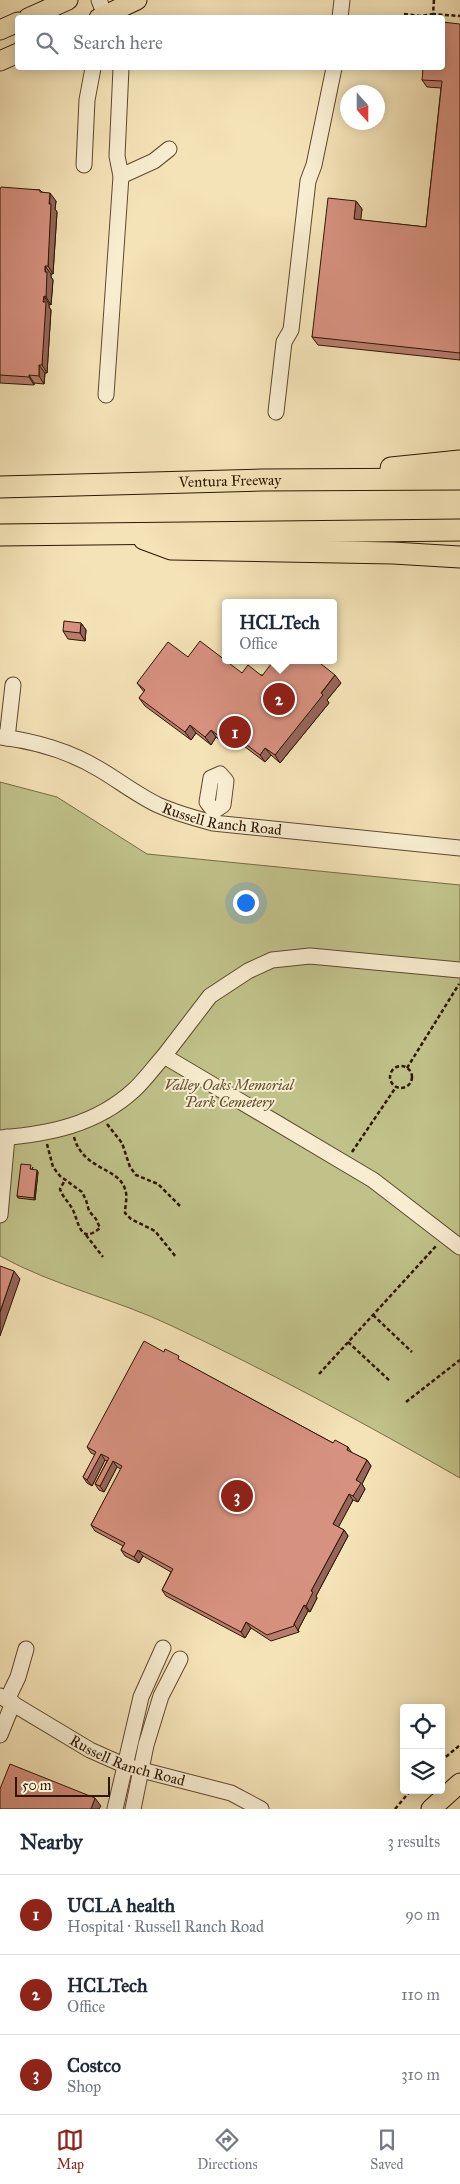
<!DOCTYPE html>
<meta charset="utf-8">
<style>
body{margin:0;font-family:"IM FELL Great Primer",serif;background:#f6f6f7;color:#1f2937}
.controls{position:absolute;right:15px;bottom:15px;display:grid;overflow:hidden;border-radius:5px;box-shadow:0 2px 12px #0003}
.controls button{width:45px;height:45px;display:grid;place-items:center;padding:0;border:0;border-bottom:1px solid #e0e1e3;background:#fff;color:#1f2937;font:25px sans-serif}
.compass{position:absolute;left:340px;top:85px;width:45px;height:45px;border-radius:50%;background:#fff;box-shadow:0 2px 12px #0003;rotate:159deg}
.scale{position:absolute;left:15px;bottom:12px;width:95px;box-sizing:border-box;padding-left:5px;border:2px solid #2d1600;border-top:0;font-size:14px;line-height:18px;white-space:nowrap;color:#2d1600;-webkit-text-stroke:4px #f8edd0;paint-order:stroke}
.you{position:absolute;left:245px;top:902px;width:18px;height:18px;margin:-12px;border:4px solid #fff;border-radius:50%;background:#1a73e8;box-shadow:0 0 0 8px #1a73e833}
.badge{display:grid;place-items:center;width:32px;height:32px;border-radius:50%;background:#8f2418;color:#fff;font-size:16px;font-weight:700}
.pin{position:absolute;translate:-50% -50%;border:2px solid #fff;box-shadow:0 1px 5px #0006}
.popup{position:absolute;left:222px;top:599px;width:115px;height:65px;box-sizing:border-box;display:grid;place-content:center;border-radius:5px;background:#fff;filter:drop-shadow(0 1px 4px #0005);font-size:16px;white-space:nowrap;color:#747a83}
.popup b{font-size:19px;color:#1f2937}
.popup::after{content:'';position:absolute;left:50%;top:100%;margin-left:-10px;border:10px solid transparent;border-top-color:#fff}
.list{margin:0;padding:0;list-style:none}
h2{display:flex;justify-content:space-between;align-items:center;height:65px;margin:0;padding:0 20px;font-size:21px}
h2 small{font-size:16px;font-weight:400;color:#747a83}
.list li{display:grid;grid-template-columns:32px 1fr auto;gap:15px;align-items:center;box-sizing:border-box;height:80px;padding:0 20px;border-top:1px solid #e0e1e3}
.list b{display:block;font-size:19px;white-space:nowrap}
.list p{margin:0;font-size:16px;white-space:nowrap;color:#747a83}
.list em{font-size:16px;font-style:normal;color:#747a83}
.icon{flex:none;width:28px;height:28px;fill:none;stroke:currentColor;stroke-width:2;stroke-linecap:round;stroke-linejoin:round}
.map{position:relative;flex:none;width:460px;height:1809px;overflow:hidden}
.search{position:absolute;background:#fff;box-shadow:0 2px 12px #0003;left:15px;right:15px;top:15px;height:55px;display:flex;align-items:center;gap:12px;box-sizing:border-box;padding:0 18px;border-radius:5px;color:#747a83;font-size:19px}
.sheet{height:305px;background:#fff}
nav{display:flex;justify-content:space-around;align-items:center;box-sizing:border-box;height:70px;border-top:1px solid #e0e1e3;background:#fff;font-size:14px;color:#747a83}
nav a{display:grid;justify-items:center;gap:2px}
nav .on{color:#8f2418}
.map>svg:first-child{display:block}
.green{fill:#c1c28a;stroke:#776c45}
.lines{fill:none;stroke-linecap:round;stroke-linejoin:round}
.minor-casing{stroke:#5f492e;stroke-width:17}
.major-casing{stroke:#2d1600;stroke-width:21}
.highway-casing{stroke:#2d1600;stroke-width:23}
.path{stroke:#2d1600;stroke-width:2.5;stroke-dasharray:4 2.5;stroke-linecap:butt}
.minor{stroke:#f8edd0;stroke-width:15}
.major{stroke:#f4e3b7;stroke-width:19}
.highway{stroke:#f4e3b7;stroke-width:21}
.wall{fill:#b97d6e;stroke:#2d1600}
.shaded-wall{fill:#96665a;stroke:#2d1600}
.building{fill:#d79180;stroke:#2d1600}
.labels{text-anchor:middle;stroke-width:4;stroke-linejoin:round;paint-order:stroke}
.street-label{font-size:15px;fill:#2d1600;stroke:#f8edd0}
.park-label{font-size:15px;font-style:italic;fill:#615230;stroke:#f8edd0}
</style>
<div class="map">
<svg width="460" height="1809" viewBox="0 0 460 1809">
<rect width="100%" height="100%" fill="#f4e3b7"/>
<filter id="stains"><feTurbulence type="fractalNoise" baseFrequency=".004" numOctaves="4"/><feColorMatrix values="0 0 0 0 .2 0 0 0 0 .09 0 0 0 0 .02 0 0 0 .5 -.17"/></filter>
<radialGradient id="worn" r=".72"><stop offset=".6" stop-color="#630" stop-opacity="0"/><stop offset="1" stop-color="#630" stop-opacity=".3"/></radialGradient>
<path class="green" d="M 0,782 L 57,797 L 147,854 L 460,885 L 460,1478 C 366,1424 270,1372 172,1326 C 116,1299 54,1286 0,1256 Z"/>
<g class="lines">
<defs>
<g id="minor">
<polyline points="99,0 105,15"/>
<polyline points="340,18 342,0"/>
<polyline points="84,165 87,100 93,68"/>
<polyline points="121,176 154,161 169,149"/>
<polyline points="106,395 121,176 117,156 121,68"/>
<polyline points="276,412 284,342 291,330 308,181 314,165 334,68"/>
<path id="s1" d="M 0,737 C 34,741 69,751 99,769 C 118,780 137,795 158,805 C 176,813 194,818 213,823 L 460,848"/>
<polyline points="7,738 13,685"/>
<polygon points="220,774 226,781 223,805 214,811 207,802 211,778"/>
<polyline points="460,970 310,956 272,960 248,971 210,996 164,1056 373,1180 460,1247"/>
<path d="M 0,1138 C 49,1134 96,1125 134,1090 C 145,1080 154,1067 164,1056"/>
<polyline points="0,1215 7,1137"/>
<path id="s2" d="M 0,1696 L 90,1750 L 126,1766 L 231,1793 L 261,1809"/>
<polyline points="7,1700 18,1677 26,1649"/>
<polyline points="0,1735 13,1703"/>
<polyline points="115,1809 141,1697 163,1648"/>
<polyline points="133,1809 146,1745 161,1696 180,1659"/>
</g>
<g id="major">
<polyline points="28,18 68,0"/>
<polyline points="99,18 137,0"/>
<polyline points="0,30 18,22"/>
<polyline points="0,61 18,53"/>
<polyline points="431,1809 460,1783"/>
</g>
<g id="highway">
<polyline points="391,468 460,461"/>
<path id="s3" d="M 0,487 L 261,480 L 460,479"/>
<polyline points="0,535 460,530"/>
<polyline points="144,539 171,549 393,553 460,557"/>
</g>
</defs>
<use href="#minor" class="minor-casing"/>
<use href="#major" class="major-casing"/>
<use href="#highway" class="highway-casing"/>
<g class="path">
<polyline points="434,0 433,14 460,16"/>
<polyline points="404,14 420,16 433,14"/>
<circle cx="401" cy="1077" r="11"/>
<polyline points="407,1068 459,984"/>
<polyline points="107,1124 122,1143 130,1167 136,1175 158,1184 180,1206"/>
<path d="M 74,1137 C 83,1170 118,1167 125,1189 C 128,1196 125,1206 125,1213 L 131,1219 L 155,1231 L 176,1257"/>
<path d="M 47,1144 L 53,1167 L 60,1176 L 82,1192 L 86,1200 L 89,1211 L 96,1219 L 100,1228 C 80,1245 79,1223 73,1210 C 69,1202 63,1198 60,1189 L 65,1180"/>
<polyline points="352,1152 396,1087"/>
<polyline points="86,1235 103,1257"/>
<polyline points="373,1315 412,1352"/>
<polyline points="348,1342 390,1381"/>
<polyline points="319,1374 436,1246"/>
<polyline points="406,1402 460,1360"/>
<polyline points="441,1761 460,1745"/>
<polyline points="395,1809 411,1790"/>
</g>
<use href="#minor" class="minor"/>
<use href="#major" class="major"/>
<use href="#highway" class="highway"/>
</g>
<g class="wall">
<polygon points="460,24 460,360 318,345 312,337 356,201 362,209 360,220 426,227 441,88 427,87 422,80"/>
<polygon points="0,189 40,190 42,192 56,201 55,209 57,212 53,274 51,274 51,277 53,280 51,305 49,304 49,307 51,310 47,373 45,373 44,384 34,383 34,385 0,383"/>
<polygon points="81,623 86,630 85,641 68,639 63,631"/>
<polygon points="188,657 242,673 341,683 327,700 329,703 280,763 271,755 265,762 236,740 230,748 216,737 211,745 196,733 191,740 145,706 139,698 144,692 137,683"/>
<polygon points="33,1167 32,1169 38,1172 35,1200 18,1198 17,1196"/>
<polygon points="183,1362 333,1443 348,1447 352,1453 367,1460 371,1466 362,1484 365,1489 358,1502 353,1500 338,1527 344,1530 348,1536 316,1596 317,1598 310,1612 308,1611 298,1630 299,1632 271,1641 251,1628 245,1638 166,1596 162,1590 171,1572 143,1556 139,1563 125,1556 121,1550 123,1546 95,1531 91,1525 121,1469 117,1467 104,1492 99,1490 95,1484 107,1461 105,1460 92,1486 87,1483 83,1477 95,1455 91,1453 87,1447"/>
</g>
<g class="shaded-wall">
<polygon points="50,193 56,201 55,209 57,212 53,274 48,266"/>
<polygon points="356,201 362,209 360,227 354,219"/>
<polygon points="45,266 51,274 51,277 53,280 51,305 46,297"/>
<polygon points="44,296 49,304 49,307 51,310 47,373 42,365"/>
<polygon points="39,365 45,373 44,384 39,376"/>
<polygon points="29,375 34,383 34,385 29,377"/>
<polygon points="81,623 86,630 85,641 80,633"/>
<polygon points="335,675 341,683 327,700 329,703 280,763 275,755"/>
<polygon points="190,725 196,733 191,740 185,732"/>
<polygon points="211,730 216,737 211,745 205,737"/>
<polygon points="230,732 236,740 230,748 224,740"/>
<polygon points="265,748 271,755 265,762 260,755"/>
<polygon points="37,1170 38,1172 35,1200 34,1198"/>
<polygon points="14,1271 20,1279 0,1336 0,1312"/>
<polygon points="101,1454 105,1460 92,1486 87,1480"/>
<polygon points="367,1460 371,1466 362,1484 365,1489 358,1502 353,1496 356,1480"/>
<polygon points="113,1461 117,1467 104,1492 100,1486"/>
<polygon points="349,1494 353,1500 337,1530 333,1524"/>
<polygon points="344,1530 348,1536 316,1596 317,1598 310,1612 306,1606 311,1591"/>
<polygon points="138,1550 143,1556 139,1563 134,1557"/>
<polygon points="304,1605 308,1611 298,1630 299,1632 294,1624"/>
<polygon points="246,1622 251,1628 245,1638 241,1632"/>
<polygon points="95,1798 101,1806 99,1809 91,1809"/>
</g>
<g class="building">
<polygon points="442,22 460,24 460,353 312,337 328,198 356,201 354,219 426,227 442,81 422,80 423,68 442,68"/>
<polygon points="1,187 40,190 40,192 50,193 49,204 51,204 48,266 45,266 45,272 47,272 46,297 44,296 43,302 46,302 42,365 39,365 39,376 29,375 29,377 0,375 0,189"/>
<polygon points="64,621 81,623 80,633 63,631"/>
<polygon points="200,641 242,673 248,665 262,676 274,660 316,660 335,675 321,693 323,695 275,755 265,748 260,755 230,732 224,740 211,730 205,737 190,725 185,732 139,698 145,690 137,683 168,642 188,657"/>
<polygon points="21,1164 31,1165 30,1169 37,1170 34,1198 17,1196"/>
<polygon points="0,1266 14,1271 0,1312"/>
<polygon points="144,1341 164,1352 165,1349 179,1356 178,1359 333,1443 335,1440 348,1447 347,1450 367,1460 356,1480 361,1483 353,1496 349,1494 333,1524 344,1530 311,1591 313,1592 306,1606 304,1605 294,1624 294,1626 267,1635 246,1622 241,1632 162,1590 173,1569 138,1550 134,1557 121,1550 125,1543 91,1525 122,1466 113,1461 100,1486 95,1484 109,1458 101,1454 87,1480 83,1477 96,1452 87,1447"/>
<polygon points="10,1764 95,1798 91,1809 0,1809 0,1789"/>
</g>
<g class="labels">
<g class="street-label">
<text dy="5" stroke="none"><textPath href="#s3" startOffset="230">Ventura Freeway</textPath></text>
<text dy="5" stroke="none"><textPath href="#s1" startOffset="240">Russell Ranch Road</textPath></text>
<text dy="5" stroke="none"><textPath href="#s2" startOffset="144">Russell Ranch Road</textPath></text>
</g>
<g class="park-label">
<text x="229" y="1090">Valley Oaks Memorial<tspan x="229" dy="17">Park Cemetery</tspan></text>
</g>
</g>
<rect width="100%" height="100%" filter="url(#stains)"/>
<rect width="100%" height="100%" fill="url(#worn)"/>
</svg>
<div class="controls">
<button><svg class="icon" aria-label="locate" viewBox="0 0 24 24"><circle cx="12" cy="12" r="6"/><path d="M12 2v4M12 18v4M2 12h4M18 12h4"/></svg></button>
<button><svg class="icon" aria-label="layers" viewBox="0 0 24 24"><path d="M12 4l9 5-9 5-9-5zM3 14l9 5 9-5"/></svg></button>
</div>
<svg class="compass" viewBox="-18 -18 36 36"><path d="M0-13l5 13h-10z" fill="#e53935"/><path d="M0 13l5-13h-10z" fill="#747a83"/></svg>
<div class="scale">50 m</div>
<div class="you"></div>
<div class="pin badge" style="left:235px;top:732px">1</div>
<div class="pin badge" style="left:279px;top:699px">2</div>
<div class="popup"><b>HCLTech</b>Office</div>
<div class="pin badge" style="left:237px;top:1496px">3</div>
<div class="search"><svg class="icon" aria-label="search" viewBox="0 0 24 24"><circle cx="10" cy="10" r="6"/><path d="M15 15l6 6"/></svg>Search here</div>
</div>
<section class="sheet">
<h2>Nearby<small>3 results</small></h2>
<ul class="list">
<li><span class="badge">1</span><div><b>UCLA health</b><p>Hospital · Russell Ranch Road</p></div><em>90 m</em></li>
<li><span class="badge">2</span><div><b>HCLTech</b><p>Office</p></div><em>110 m</em></li>
<li><span class="badge">3</span><div><b>Costco</b><p>Shop</p></div><em>310 m</em></li>
</ul>
</section>
<nav>
<a class="on"><svg class="icon" aria-label="map" viewBox="0 0 24 24"><path d="M3 6l6-2 6 2 6-2v14l-6 2-6-2-6 2zM9 4v14M15 6v14"/></svg>Map</a>
<a><svg class="icon" aria-label="directions" viewBox="0 0 24 24"><path d="M12 3l9 9-9 9-9-9zM9 14v-3h6M13 9l2 2-2 2"/></svg>Directions</a>
<a><svg class="icon" aria-label="saved" viewBox="0 0 24 24"><path d="M7 4h10v16l-5-4-5 4z"/></svg>Saved</a>
</nav>
